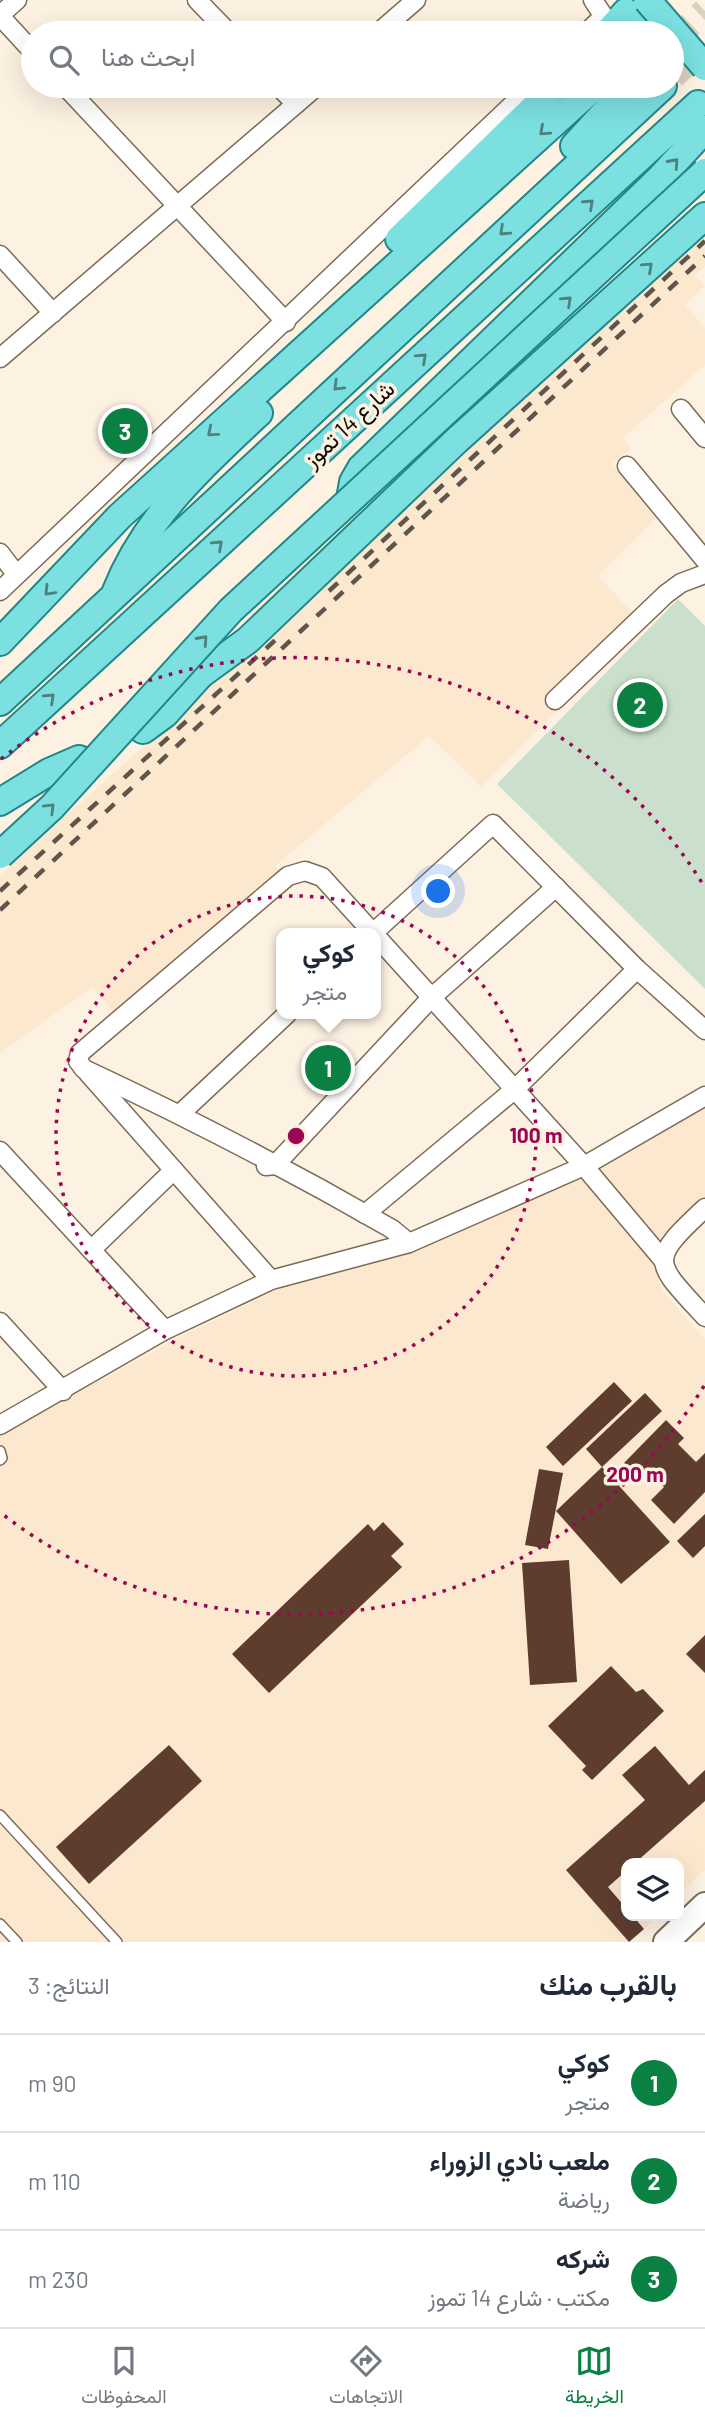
<!DOCTYPE html>
<html lang="ar">
<meta charset="utf-8">
<style>
body{margin:0;font-family:Barlow,Vazirmatn,sans-serif;background:#f2f2f3;color:#1f2937;direction:rtl}
.controls{position:absolute;right:21px;bottom:21px;display:grid;overflow:hidden;border-radius:14px;box-shadow:0 7px 28px #0002}
.controls button{width:63px;height:63px;display:grid;place-items:center;padding:0;border:0;border-bottom:2px solid #e0e1e3;background:#fff;color:#1f2937;font:35px sans-serif}
.you{position:absolute;left:439px;top:892px;width:24px;height:24px;margin:-18px;border:5px solid #fff;border-radius:50%;background:#1a73e8;box-shadow:0 0 0 10px #1a73e833}
.badge{display:grid;place-items:center;width:46px;height:46px;border-radius:50%;background:#0b8043;color:#fff;font-size:23px;font-weight:700}
.pin{position:absolute;translate:-50% -50%;border:4px solid #fff;box-shadow:0 2px 7px #0006}
.popup{position:absolute;left:276px;top:928px;width:105px;height:91px;box-sizing:border-box;display:grid;place-content:center;border-radius:14px;background:#fff;filter:drop-shadow(0 2px 5px #0005);font-size:23px;white-space:nowrap;color:#747a83}
.popup b{font-size:26px;color:#1f2937}
.popup::after{content:'';position:absolute;left:50%;top:100%;margin-left:-14px;border:14px solid transparent;border-top-color:#fff}
.list{margin:0;padding:0;list-style:none}
h2{display:flex;justify-content:space-between;align-items:center;height:91px;margin:0;padding:0 28px;font-size:30px}
h2 small{font-size:23px;font-weight:400;color:#747a83}
.list li{display:grid;grid-template-columns:46px 1fr auto;gap:21px;align-items:center;box-sizing:border-box;height:98px;padding:0 28px;border-top:2px solid #e0e1e3}
.list b{display:block;font-size:26px;white-space:nowrap}
.list p{margin:0;font-size:23px;white-space:nowrap;color:#747a83}
.list em{font-size:23px;font-style:normal;color:#747a83}
.icon{flex:none;width:38px;height:38px;fill:none;stroke:currentColor;stroke-width:2;stroke-linecap:round;stroke-linejoin:round}
.map{position:relative;flex:none;width:705px;height:1942px;overflow:hidden;direction:ltr}
.search{position:absolute;background:#fff;box-shadow:0 7px 28px #0002;left:21px;right:21px;top:21px;height:77px;display:flex;align-items:center;gap:18px;box-sizing:border-box;padding:0 24px;border-radius:38px;color:#747a83;font-size:26px}
.sheet{height:385px;background:#fff}
nav{display:flex;justify-content:space-around;align-items:center;box-sizing:border-box;height:98px;border-top:2px solid #e0e1e3;background:#fff;font-size:19px;color:#747a83}
nav a{display:grid;justify-items:center;gap:4px}
nav .on{color:#0b8043}
.map>svg:first-child{display:block}
.built{fill:#fce8cf}
.green{fill:#cae0cc}
.building{fill:#5e3d2f}
.lines{fill:none;stroke-linecap:round;stroke-linejoin:round}
.primary-tunnel{stroke:#dacfc1;stroke-width:26;stroke-dasharray:26 13;stroke-linecap:butt}
.lane-casing{stroke:#7c6b55;stroke-width:12}
.street-casing{stroke:#7c6b55;stroke-width:21}
.secondary-casing{stroke:#7c6b55;stroke-width:28}
.primary-casing{stroke:#1e8887;stroke-width:30}
.lane{stroke:#fff;stroke-width:9}
.street{stroke:#fff;stroke-width:18}
.secondary{stroke:#fff;stroke-width:24}
.primary{stroke:#7ce0e1;stroke-width:26}
.rail{stroke:#5e554c;stroke-width:4.5;stroke-dasharray:12 12;stroke-linecap:butt}
.primary-bridge-casing{stroke:#1e8887;stroke-width:30;stroke-linecap:butt}
.primary-bridge{stroke:#7ce0e1;stroke-width:26}
.oneway{stroke:#4d817e}
.ring{fill:none;stroke:#9b0654;stroke-width:3.5;stroke-dasharray:3.5 7}
.labels{text-anchor:middle;stroke-width:7;stroke-linejoin:round;paint-order:stroke}
.street-label{font-size:23px;fill:#140d06;stroke:#fdf1e2}
.centre{fill:#9b0654;stroke:#fdf1e2;stroke-width:3.5}
.ring-label{font-size:21px;text-anchor:middle;font-weight:bold;fill:#9b0654;stroke:#fdf1e2;stroke-width:7;stroke-linejoin:round;paint-order:stroke}
</style>
<div class="map">
<svg width="705" height="1942" viewBox="0 0 705 1942">
<rect width="100%" height="100%" fill="#fdf1e2"/>
<g class="built">
<polygon points="705,224 705,266 695,275 705,286 685,305 705,328 705,365 623,438 631,448 612,463 659,516 598,576 644,624 482,787 429,736 275,866 291,881 114,1012 92,987 0,1053 0,875 321,587"/>
<polygon points="705,1103 705,1201 661,1243 656,1274 664,1293 705,1339 705,1870 679,1895 679,1863 626,1863 626,1916 658,1916 630,1942 0,1942 0,1435 178,1338 277,1290 415,1247"/>
</g>
<polygon class="green" points="678,599 705,626 705,989 497,784"/>
<g class="building">
<polygon points="614,1382 632,1401 563,1466 546,1447"/>
<polygon points="645,1393 662,1411 602,1467 586,1449"/>
<polygon points="666,1420 684,1438 678,1444 696,1462 705,1453 705,1492 674,1524 651,1500 664,1487 647,1470 639,1478 624,1463"/>
<polygon points="602,1467 670,1542 621,1584 556,1511"/>
<polygon points="539,1469 563,1473 548,1549 525,1545"/>
<polygon points="705,1514 705,1546 693,1558 677,1541"/>
<polygon points="383,1522 404,1544 391,1556 402,1567 269,1693 232,1654 368,1524 374,1531"/>
<polygon points="569,1560 577,1682 530,1685 522,1563"/>
<polygon points="705,1635 705,1673 686,1654"/>
<polygon points="611,1666 636,1692 643,1689 664,1711 592,1780 582,1770 586,1766 548,1726"/>
<polygon points="169,1745 202,1781 89,1884 56,1847"/>
<polygon points="655,1746 689,1785 705,1770 705,1801 635,1863 626,1863 626,1871 608,1887 626,1908 626,1916 633,1916 644,1929 629,1942 566,1870 645,1800 622,1775"/>
</g>
<g class="lines">
<g class="primary-tunnel">
<polyline points="672,42 705,11"/>
<polyline points="673,76 705,46"/>
</g>
<defs>
<g id="lane">
<polyline points="0,1451 2,1458 0,1460"/>
<polyline points="0,1815 117,1942"/>
<polyline points="0,1924 17,1942"/>
</g>
<g id="street">
<polyline points="197,0 229,33"/>
<polyline points="593,0 612,29"/>
<polyline points="0,15 17,0"/>
<polyline points="0,16 33,52"/>
<polyline points="378,33 416,0"/>
<polyline points="586,33 604,16"/>
<polyline points="65,86 286,322"/>
<polyline points="278,86 296,104"/>
<polyline points="0,255 53,313"/>
<polyline points="0,358 317,86"/>
<polyline points="681,409 705,438"/>
<polyline points="627,466 705,560"/>
<polyline points="0,553 16,574"/>
<polyline points="0,591 532,86"/>
<polyline points="555,700 666,594 681,583 705,574"/>
<path d="M 373,933 L 322,877 L 305,871 L 288,876 L 80,1053 L 78,1061 L 84,1069 C 189,1118 291,1171 392,1229 L 409,1243"/>
<polyline points="373,933 493,824 637,969 705,1030"/>
<polyline points="375,935 584,1166 664,1261"/>
<polyline points="88,1073 271,1280"/>
<polyline points="180,1114 287,1014"/>
<polyline points="0,1151 165,1330"/>
<polyline points="266,1166 275,1165 431,998 556,887"/>
<path d="M 705,1208 C 647,1262 654,1261 705,1317"/>
<polyline points="365,1214 514,1090 637,969"/>
<polyline points="91,1250 174,1170"/>
<polyline points="0,1322 63,1391"/>
<polyline points="0,1425 165,1330 271,1280 409,1243 584,1166 705,1096"/>
</g>
<polyline id="secondary" points="666,1942 705,1905"/>
<g id="primary">
<polyline points="607,33 626,12"/>
<polyline points="643,33 652,7"/>
<polyline points="574,146 629,86"/>
<polyline points="399,239 556,86"/>
<polyline points="350,499 353,482 361,468 661,177 705,129"/>
<path d="M 116,591 C 145,518 202,466 259,413"/>
<polyline points="0,642 120,516 595,86"/>
<polyline points="200,675 248,640 456,441 705,216"/>
<polyline points="0,702 663,86"/>
<polyline points="143,730 165,714 211,663"/>
<polyline points="0,745 698,104"/>
<polyline points="0,802 49,772 79,759"/>
</g>
</defs>
<use href="#lane" class="lane-casing"/>
<use href="#street" class="street-casing"/>
<use href="#secondary" class="secondary-casing"/>
<use href="#primary" class="primary-casing"/>
<use href="#lane" class="lane"/>
<use href="#street" class="street"/>
<use href="#secondary" class="secondary"/>
<use href="#primary" class="primary"/>
<g class="rail">
<polyline points="329,591 705,241"/>
<polyline points="0,891 282,634"/>
<polyline points="0,910 705,256"/>
</g>
<defs>
<g id="primary-bridge">
<polyline points="647,0 705,67"/>
<polyline points="0,855 52,807 231,610 705,172"/>
</g>
</defs>
<use href="#primary-bridge" class="primary-bridge-casing"/>
<use href="#primary-bridge" class="primary-bridge"/>
</g>
<defs><path id="oneway-chevron" d="M-2-3.5L2.5 0L-2 3.5" fill="none" stroke-width="1.6" stroke-linecap="round" stroke-linejoin="round" transform="scale(1.75)"/></defs>
<g class="oneway">
<use href="#oneway-chevron" transform="translate(544 131) rotate(138)"/>
<use href="#oneway-chevron" transform="translate(674 163) rotate(-48)"/>
<use href="#oneway-chevron" transform="translate(589 204) rotate(-43)"/>
<use href="#oneway-chevron" transform="translate(504 231) rotate(137)"/>
<use href="#oneway-chevron" transform="translate(648 267) rotate(-42)"/>
<use href="#oneway-chevron" transform="translate(567 301) rotate(-43)"/>
<use href="#oneway-chevron" transform="translate(422 358) rotate(-43)"/>
<use href="#oneway-chevron" transform="translate(338 386) rotate(136)"/>
<use href="#oneway-chevron" transform="translate(212 432) rotate(140)"/>
<use href="#oneway-chevron" transform="translate(218 545) rotate(-43)"/>
<use href="#oneway-chevron" transform="translate(49 591) rotate(134)"/>
<use href="#oneway-chevron" transform="translate(203 640) rotate(-48)"/>
<use href="#oneway-chevron" transform="translate(50 698) rotate(-43)"/>
<use href="#oneway-chevron" transform="translate(50 808) rotate(-45)"/>
</g>
<g class="ring">
<circle cx="296" cy="1136" r="240"/>
<path d="M704 1386A479 479 0 0 1 1 1513M1 759A479 479 0 0 1 704 886"/>
</g>
<g class="labels">
<g class="street-label">
<text transform="translate(349 424) rotate(-43)" y="8">شارع 14 تموز</text>
</g>
</g>
<circle cx="296" cy="1136" r="10" class="centre"/>
<g class="ring-label">
<text x="536" y="1143">100 m</text>
<text x="635" y="1482">200 m</text>
</g>
</svg>
<div class="controls">
<button><svg class="icon" aria-label="layers" viewBox="0 0 24 24"><path d="M12 4l9 5-9 5-9-5zM3 14l9 5 9-5"/></svg></button>
</div>
<div class="you"></div>
<div class="pin badge" style="left:328px;top:1068px">1</div>
<div class="popup"><b>كوكي</b>متجر</div>
<div class="pin badge" style="left:640px;top:705px">2</div>
<div class="pin badge" style="left:125px;top:431px">3</div>
<div class="search"><svg class="icon" aria-label="search" viewBox="0 0 24 24"><circle cx="10" cy="10" r="6"/><path d="M15 15l6 6"/></svg>ابحث هنا</div>
</div>
<section class="sheet">
<h2>بالقرب منك<small>النتائج: 3</small></h2>
<ul class="list">
<li><span class="badge">1</span><div><b>كوكي</b><p>متجر</p></div><em>90 m</em></li>
<li><span class="badge">2</span><div><b>ملعب نادي الزوراء</b><p>رياضة</p></div><em>110 m</em></li>
<li><span class="badge">3</span><div><b>شركه</b><p>مكتب · شارع 14 تموز</p></div><em>230 m</em></li>
</ul>
</section>
<nav>
<a class="on"><svg class="icon" aria-label="map" viewBox="0 0 24 24"><path d="M3 6l6-2 6 2 6-2v14l-6 2-6-2-6 2zM9 4v14M15 6v14"/></svg>الخريطة</a>
<a><svg class="icon" aria-label="directions" viewBox="0 0 24 24"><path d="M12 3l9 9-9 9-9-9zM9 14v-3h6M13 9l2 2-2 2"/></svg>الاتجاهات</a>
<a><svg class="icon" aria-label="saved" viewBox="0 0 24 24"><path d="M7 4h10v16l-5-4-5 4z"/></svg>المحفوظات</a>
</nav>
